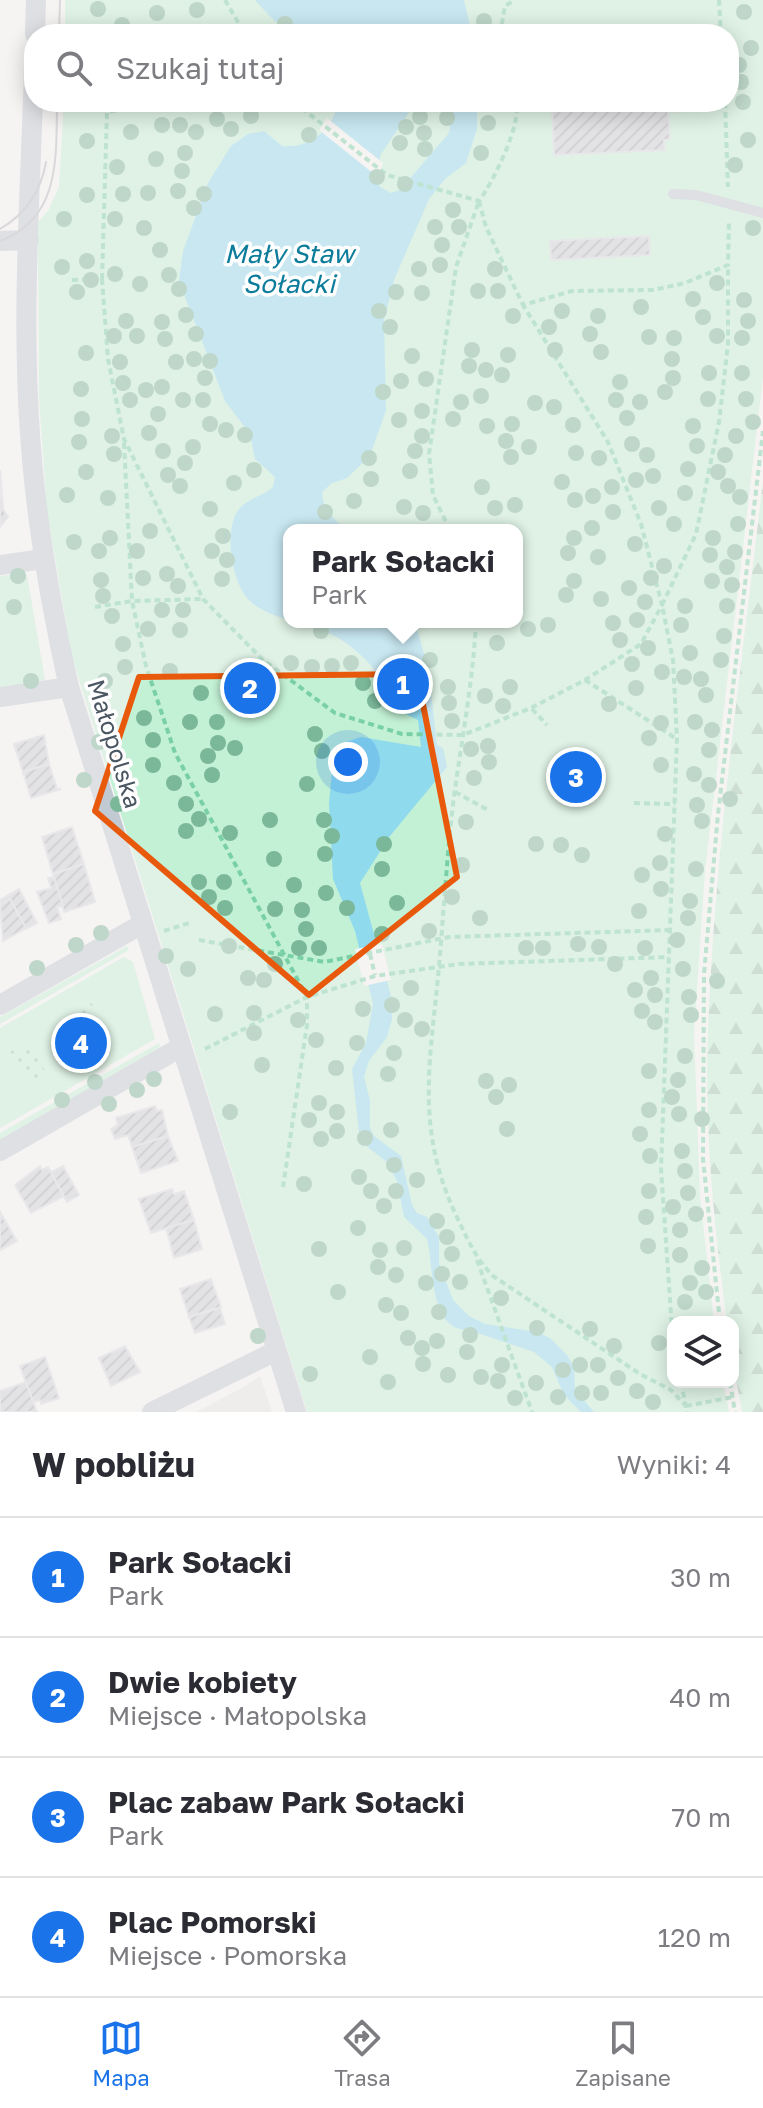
<!DOCTYPE html>
<html lang="pl">
<meta charset="utf-8">
<style>
body{margin:0;font-family:"Golos Text",sans-serif;background:#f7f7f7;color:#2b2b33}
.controls{position:absolute;right:24px;bottom:24px;display:grid;overflow:hidden;border-radius:16px;box-shadow:0 4px 20px #0003}
.controls button{width:72px;height:72px;display:grid;place-items:center;padding:0;border:0;border-bottom:2px solid #e1e1e2;background:#fff;color:#2b2b33;font:40px sans-serif}
.you{position:absolute;left:348px;top:762px;width:28px;height:28px;margin:-20px;border:6px solid #fff;border-radius:50%;background:#1a73e8;box-shadow:0 0 0 12px #1a73e833}
.badge{display:grid;place-items:center;width:52px;height:52px;border-radius:50%;background:#1a73e8;color:#fff;font-size:26px;font-weight:700}
.pin{position:absolute;translate:-50% -50%;border:4px solid #fff;box-shadow:0 2px 8px #0006}
.popup{position:absolute;left:283px;top:524px;width:240px;height:104px;box-sizing:border-box;display:grid;place-content:center;border-radius:16px;background:#fff;filter:drop-shadow(0 2px 6px #0005);font-size:26px;white-space:nowrap;color:#7c7c81}
.popup b{font-size:30px;color:#2b2b33}
.popup::after{content:'';position:absolute;left:50%;top:100%;margin-left:-16px;border:16px solid transparent;border-top-color:#fff}
.list{margin:0;padding:0;list-style:none}
h2{display:flex;justify-content:space-between;align-items:center;height:104px;margin:0;padding:0 32px;font-size:34px}
h2 small{font-size:26px;font-weight:400;color:#7c7c81}
.list li{display:grid;grid-template-columns:52px 1fr auto;gap:24px;align-items:center;box-sizing:border-box;height:120px;padding:0 32px;border-top:2px solid #e1e1e2}
.list b{display:block;font-size:30px;white-space:nowrap}
.list p{margin:0;font-size:26px;white-space:nowrap;color:#7c7c81}
.list em{font-size:26px;font-style:normal;color:#7c7c81}
.icon{flex:none;width:44px;height:44px;fill:none;stroke:currentColor;stroke-width:2;stroke-linecap:round;stroke-linejoin:round}
.map{position:relative;flex:none;width:763px;height:1412px;overflow:hidden}
.search{position:absolute;background:#fff;box-shadow:0 4px 20px #0003;left:24px;right:24px;top:24px;height:88px;display:flex;align-items:center;gap:20px;box-sizing:border-box;padding:0 28px;border-radius:32px;color:#7c7c81;font-size:30px}
.sheet{height:584px;background:#fff}
nav{display:flex;justify-content:space-around;align-items:center;box-sizing:border-box;height:112px;border-top:2px solid #e1e1e2;background:#fff;font-size:22px;color:#7c7c81}
nav a{display:grid;justify-items:center;gap:4px}
nav .on{color:#1a73e8}
.map>svg:first-child{display:block}
.education{fill:#e6e4e5}
.green{fill:#c3f1d5;fill-rule:evenodd}
.forest{fill:url(#forest-firs)}
.garden{fill:url(#garden-dots)}
.water{fill:#90daee}
.pier{fill:#f5f3f3}
.building{fill:url(#building-hatch);stroke:#d7d9de;stroke-width:2}
.lines{fill:none;stroke-linecap:round;stroke-linejoin:round}
.path{stroke:#7ad0a6;stroke-width:4;stroke-dasharray:6 4;stroke-linecap:butt}
.lane{stroke:#c1cad2;stroke-width:10}
.street{stroke:#c1cad2;stroke-width:20}
.tram{stroke:#b5b8bd;stroke-width:2}
.tree{fill:#7bb799}
.marked{fill:none;stroke:#e8590c;stroke-width:6;stroke-linejoin:round}
.labels{text-anchor:middle;stroke-width:7;stroke-linejoin:round;paint-order:stroke}
.street-label{font-size:24px;fill:#4a5661;stroke:#fff}
.water-label{font-size:26px;font-style:italic;fill:#0c7c9b;stroke:#fff}
</style>
<div class="map">
<svg width="763" height="1412" viewBox="0 0 763 1412">
<defs>
<pattern id="forest-firs" width="22" height="20" patternUnits="userSpaceOnUse" patternTransform="scale(2)"><rect width="22" height="20" fill="#c3f1d5"/><path d="M5 1l3.5 6h-7zM16 11l3.5 6h-7z" fill="#a0c6b0"/></pattern>
<pattern id="garden-dots" width="8" height="8" patternUnits="userSpaceOnUse" patternTransform="scale(2)"><rect width="8" height="8" fill="#c3f1d5"/><path d="M2 2h.1M6 6h.1" fill="none" stroke="#a0c6b0" stroke-width="1.8" stroke-linecap="round"/></pattern>
<pattern id="building-hatch" width="6" height="6" patternUnits="userSpaceOnUse" patternTransform="scale(2)"><rect width="6" height="6" fill="#cdcfd5"/><path d="M-1 1l2-2M0 6l6-6M5 7l2-2" fill="none" stroke="#a8abb0"/></pattern>
</defs>
<rect width="100%" height="100%" fill="#f5f3f3"/>
<polygon class="education" points="260,1376 272,1412 196,1412 242,1388"/>
<g class="green">
<path d="M 65,0 L 763,0 L 763,377 L 705,870 L 694,1033 L 700,1196 L 714,1322 L 673,1322 L 673,1382 L 723,1382 L 729,1412 L 307,1412 L 72,657 L 47,511 L 39,398 L 38,222 L 48,211 L 59,187 L 64,102 L 729,102 L 729,34 L 65,34 ZM 289,530 L 517,530 L 517,622 L 289,622 Z"/>
<polygon points="18,574 27,575 45,680 0,688 0,576"/>
<polygon points="127,946 129,950 0,1024 0,1017"/>
<polygon points="124,957 133,962 155,1039 0,1128 0,1028"/>
<polygon points="159,1043 160,1047 147,1055 0,1140 0,1133"/>
</g>
<path class="forest" d="M 763,481 L 763,1412 L 742,1412 L 733,1363 L 733,1322 L 727,1322 C 714,1226 704,1128 708,1031 C 715,847 742,664 763,481 Z"/>
<g class="garden">
<polygon points="90,1001 116,1042 100,1053 74,1011"/>
<polygon points="27,1042 49,1077 32,1087 10,1052"/>
</g>
<g class="water">
<path d="M 255,0 L 464,0 L 472,34 L 329,34 C 316,28 310,34 297,32 C 279,29 267,13 255,0 Z"/>
<path d="M 339,102 L 416,102 L 381,154 L 375,177 L 380,187 L 391,193 L 400,190 L 449,133 L 452,117 L 443,102 L 477,102 L 477,129 L 466,163 L 445,179 L 429,199 L 394,280 L 384,320 L 386,410 L 370,456 L 347,478 L 332,483 L 322,492 C 323,511 333,518 347,530 L 289,530 L 289,621 C 276,615 260,611 250,601 C 232,585 224,533 237,512 C 245,499 262,497 273,487 L 275,477 L 255,459 L 250,434 L 225,401 L 179,281 L 183,251 L 208,183 L 231,146 L 248,134 L 264,131 L 282,146 C 311,149 332,129 339,102 Z"/>
<path d="M 296,622 L 414,622 C 430,663 432,702 437,745 L 443,748 L 447,767 L 390,836 L 360,883 L 391,996 L 392,1019 L 387,1037 L 369,1061 L 364,1077 L 370,1100 L 370,1128 L 374,1136 L 401,1156 L 412,1205 L 417,1213 L 427,1217 L 439,1237 L 439,1263 L 453,1300 L 469,1316 L 485,1324 L 537,1332 L 550,1338 L 567,1355 L 574,1367 L 575,1390 L 594,1412 L 581,1412 L 564,1395 L 552,1367 L 534,1352 L 469,1330 C 428,1332 434,1264 427,1239 L 404,1217 L 397,1181 L 388,1163 L 360,1141 L 352,1069 L 366,1043 L 373,1004 L 355,931 L 333,879 L 329,803 L 334,753 L 340,744 L 361,737 L 421,747 L 418,720 L 399,711 C 381,666 344,631 296,622 Z"/>
</g>
<g class="pier">
<polygon points="327,118 383,163 379,178 319,130"/>
<polygon points="382,944 391,980 364,986 355,949"/>
</g>
<g class="building">
<polygon points="552,102 686,102 687,111 668,112 670,139 664,140 665,150 554,155"/>
<polygon points="649,236 650,255 551,260 550,241"/>
<polygon points="0,470 3,509 8,517 0,527"/>
<polygon points="44,735 49,764 23,772 14,744"/>
<polygon points="49,764 57,789 61,789 31,798 23,772"/>
<polygon points="72,827 84,864 53,874 42,837"/>
<polygon points="84,864 95,902 64,912 53,874"/>
<polygon points="54,877 63,906 57,907 61,919 49,923 37,892 51,888 48,878"/>
<polygon points="19,889 37,923 26,929 10,899 0,905 0,900"/>
<polygon points="10,899 26,928 3,941 0,905"/>
<polygon points="155,1106 157,1111 162,1110 168,1136 132,1147 128,1135 115,1139 111,1129 118,1125 116,1118"/>
<polygon points="168,1136 178,1161 141,1173 132,1147"/>
<polygon points="40,1166 42,1170 48,1167 64,1196 31,1213 15,1185"/>
<polygon points="63,1166 79,1195 67,1202 51,1172"/>
<polygon points="172,1189 174,1194 184,1191 194,1220 151,1233 139,1199"/>
<polygon points="0,1212 17,1241 0,1250"/>
<polygon points="194,1220 202,1249 174,1258 166,1228"/>
<polygon points="211,1279 221,1307 189,1317 180,1289"/>
<polygon points="220,1308 225,1324 195,1333 189,1317"/>
<polygon points="125,1346 140,1372 111,1386 99,1358"/>
<polygon points="45,1357 59,1398 41,1404 40,1400 33,1402 20,1366"/>
<polygon points="26,1382 37,1412 0,1412 0,1391"/>
</g>
<g class="lines">
<g class="path">
<polyline points="225,0 245,34"/>
<polyline points="719,0 721,34"/>
<polyline points="500,34 505,6 515,0"/>
<path d="M 294,102 L 387,175 L 479,201 C 493,182 522,124 516,102"/>
<polyline points="725,102 728,187"/>
<polyline points="479,201 486,227 523,305 572,291 653,290 685,283 728,265 729,220"/>
<polyline points="102,279 108,359 124,439 203,599 262,659 335,713 402,734 463,735 531,708 585,680 641,644 662,605 641,524 608,442 523,305"/>
<polyline points="72,280 102,279 107,112 166,102"/>
<polyline points="124,443 132,601 146,666 175,753 307,997 307,1025 283,1187"/>
<polyline points="450,530 433,495 429,454 456,267 478,204"/>
<polyline points="95,607 132,601 203,599"/>
<path d="M 476,622 C 473,681 462,738 454,796 C 447,853 444,909 439,966 C 431,1058 414,1126 456,1215 C 467,1238 475,1258 493,1276 L 640,1374 L 671,1390 L 686,1406"/>
<polyline points="585,680 677,739"/>
<polyline points="532,709 547,725"/>
<polyline points="455,792 490,811"/>
<polyline points="634,803 675,804"/>
<polyline points="164,931 192,922"/>
<polyline points="199,940 324,962 449,937 671,930"/>
<polyline points="370,954 375,975"/>
<polyline points="205,1049 307,997 375,976 459,964 669,957"/>
<polyline points="477,1260 532,1412"/>
<polyline points="720,1322 703,1159 704,974 718,814 763,431"/>
<polyline points="673,1343 661,1169 677,739 673,660 662,605 696,534 719,422 728,344 728,265"/>
<polyline points="681,1382 687,1412"/>
<polyline points="730,1382 735,1412"/>
<polyline points="686,1406 733,1397"/>
</g>
<polyline class="lane" points="673,194 696,195 763,213"/>
<g class="street">
<polyline points="35,34 36,0"/>
<path d="M 34,66 C 31,182 22,301 29,418 C 34,509 49,598 69,687 L 296,1412"/>
<polyline points="0,241 29,240"/>
<polyline points="0,565 43,559"/>
<polyline points="0,697 69,687"/>
<polyline points="0,1005 142,924"/>
<polyline points="0,1151 181,1047"/>
<polyline points="152,1412 276,1351"/>
</g>
<g class="tram">
<polyline points="59,34 60,0"/>
<path d="M 0,229 C 26,214 41,191 46,162"/>
<path d="M 0,241 C 61,218 56,157 57,102"/>
</g>
</g>
<g class="tree">
<circle cx="98" cy="9" r="8"/>
<circle cx="197" cy="10" r="8"/>
<circle cx="744" cy="12" r="8"/>
<circle cx="157" cy="13" r="8"/>
<circle cx="484" cy="21" r="8"/>
<circle cx="285" cy="24" r="8"/>
<circle cx="122" cy="25" r="8"/>
<circle cx="751" cy="48" r="8"/>
<circle cx="739" cy="65" r="8"/>
<circle cx="741" cy="82" r="8"/>
<circle cx="743" cy="102" r="8"/>
<circle cx="251" cy="116" r="8"/>
<circle cx="420" cy="117" r="8"/>
<circle cx="447" cy="118" r="8"/>
<circle cx="217" cy="119" r="8"/>
<circle cx="488" cy="123" r="8"/>
<circle cx="162" cy="125" r="8"/>
<circle cx="180" cy="125" r="8"/>
<circle cx="406" cy="127" r="8"/>
<circle cx="231" cy="129" r="8"/>
<circle cx="131" cy="132" r="8"/>
<circle cx="196" cy="132" r="8"/>
<circle cx="424" cy="133" r="8"/>
<circle cx="309" cy="135" r="8"/>
<circle cx="748" cy="140" r="8"/>
<circle cx="87" cy="141" r="8"/>
<circle cx="400" cy="143" r="8"/>
<circle cx="425" cy="149" r="8"/>
<circle cx="185" cy="153" r="8"/>
<circle cx="481" cy="153" r="8"/>
<circle cx="156" cy="159" r="8"/>
<circle cx="735" cy="165" r="8"/>
<circle cx="117" cy="167" r="8"/>
<circle cx="182" cy="171" r="8"/>
<circle cx="377" cy="177" r="8"/>
<circle cx="405" cy="184" r="8"/>
<circle cx="178" cy="191" r="8"/>
<circle cx="148" cy="193" r="8"/>
<circle cx="123" cy="194" r="8"/>
<circle cx="204" cy="194" r="8"/>
<circle cx="87" cy="195" r="8"/>
<circle cx="194" cy="208" r="8"/>
<circle cx="453" cy="210" r="8"/>
<circle cx="64" cy="219" r="8"/>
<circle cx="115" cy="219" r="8"/>
<circle cx="435" cy="227" r="8"/>
<circle cx="459" cy="227" r="8"/>
<circle cx="144" cy="228" r="8"/>
<circle cx="753" cy="228" r="8"/>
<circle cx="442" cy="245" r="8"/>
<circle cx="160" cy="250" r="8"/>
<circle cx="87" cy="261" r="8"/>
<circle cx="440" cy="265" r="8"/>
<circle cx="62" cy="267" r="8"/>
<circle cx="419" cy="269" r="8"/>
<circle cx="495" cy="269" r="8"/>
<circle cx="115" cy="274" r="8"/>
<circle cx="169" cy="275" r="8"/>
<circle cx="91" cy="280" r="8"/>
<circle cx="717" cy="283" r="8"/>
<circle cx="140" cy="284" r="8"/>
<circle cx="179" cy="289" r="8"/>
<circle cx="478" cy="291" r="8"/>
<circle cx="498" cy="291" r="8"/>
<circle cx="77" cy="292" r="8"/>
<circle cx="396" cy="292" r="8"/>
<circle cx="422" cy="293" r="8"/>
<circle cx="693" cy="299" r="8"/>
<circle cx="744" cy="300" r="8"/>
<circle cx="641" cy="307" r="8"/>
<circle cx="379" cy="311" r="8"/>
<circle cx="562" cy="311" r="8"/>
<circle cx="186" cy="315" r="8"/>
<circle cx="513" cy="316" r="8"/>
<circle cx="598" cy="316" r="8"/>
<circle cx="703" cy="317" r="8"/>
<circle cx="126" cy="321" r="8"/>
<circle cx="748" cy="321" r="8"/>
<circle cx="162" cy="322" r="8"/>
<circle cx="390" cy="327" r="8"/>
<circle cx="549" cy="327" r="8"/>
<circle cx="196" cy="334" r="8"/>
<circle cx="590" cy="334" r="8"/>
<circle cx="114" cy="336" r="8"/>
<circle cx="137" cy="336" r="8"/>
<circle cx="717" cy="336" r="8"/>
<circle cx="649" cy="337" r="8"/>
<circle cx="674" cy="338" r="8"/>
<circle cx="742" cy="338" r="8"/>
<circle cx="165" cy="339" r="8"/>
<circle cx="472" cy="350" r="8"/>
<circle cx="555" cy="350" r="8"/>
<circle cx="601" cy="352" r="8"/>
<circle cx="86" cy="353" r="8"/>
<circle cx="508" cy="355" r="8"/>
<circle cx="412" cy="356" r="8"/>
<circle cx="194" cy="359" r="8"/>
<circle cx="672" cy="359" r="8"/>
<circle cx="210" cy="361" r="8"/>
<circle cx="120" cy="362" r="8"/>
<circle cx="176" cy="362" r="8"/>
<circle cx="469" cy="366" r="8"/>
<circle cx="486" cy="370" r="8"/>
<circle cx="709" cy="373" r="8"/>
<circle cx="742" cy="373" r="8"/>
<circle cx="502" cy="375" r="8"/>
<circle cx="205" cy="378" r="8"/>
<circle cx="673" cy="378" r="8"/>
<circle cx="426" cy="379" r="8"/>
<circle cx="401" cy="381" r="8"/>
<circle cx="620" cy="382" r="8"/>
<circle cx="123" cy="383" r="8"/>
<circle cx="162" cy="387" r="8"/>
<circle cx="81" cy="389" r="8"/>
<circle cx="146" cy="390" r="8"/>
<circle cx="383" cy="392" r="8"/>
<circle cx="665" cy="392" r="8"/>
<circle cx="481" cy="396" r="8"/>
<circle cx="708" cy="399" r="8"/>
<circle cx="746" cy="399" r="8"/>
<circle cx="130" cy="400" r="8"/>
<circle cx="183" cy="400" r="8"/>
<circle cx="203" cy="400" r="8"/>
<circle cx="616" cy="400" r="8"/>
<circle cx="461" cy="402" r="8"/>
<circle cx="640" cy="402" r="8"/>
<circle cx="535" cy="403" r="8"/>
<circle cx="554" cy="407" r="8"/>
<circle cx="422" cy="411" r="8"/>
<circle cx="158" cy="414" r="8"/>
<circle cx="627" cy="418" r="8"/>
<circle cx="82" cy="419" r="8"/>
<circle cx="453" cy="419" r="8"/>
<circle cx="399" cy="420" r="8"/>
<circle cx="753" cy="422" r="8"/>
<circle cx="210" cy="424" r="8"/>
<circle cx="512" cy="424" r="8"/>
<circle cx="573" cy="425" r="8"/>
<circle cx="487" cy="426" r="8"/>
<circle cx="693" cy="426" r="8"/>
<circle cx="226" cy="430" r="8"/>
<circle cx="149" cy="433" r="8"/>
<circle cx="245" cy="435" r="8"/>
<circle cx="112" cy="436" r="8"/>
<circle cx="422" cy="436" r="8"/>
<circle cx="736" cy="436" r="8"/>
<circle cx="506" cy="441" r="8"/>
<circle cx="79" cy="442" r="8"/>
<circle cx="632" cy="444" r="8"/>
<circle cx="697" cy="446" r="8"/>
<circle cx="193" cy="447" r="8"/>
<circle cx="529" cy="447" r="8"/>
<circle cx="163" cy="451" r="8"/>
<circle cx="415" cy="451" r="8"/>
<circle cx="576" cy="453" r="8"/>
<circle cx="114" cy="454" r="8"/>
<circle cx="647" cy="455" r="8"/>
<circle cx="725" cy="455" r="8"/>
<circle cx="511" cy="457" r="8"/>
<circle cx="369" cy="458" r="8"/>
<circle cx="599" cy="458" r="8"/>
<circle cx="185" cy="463" r="8"/>
<circle cx="688" cy="469" r="8"/>
<circle cx="254" cy="470" r="8"/>
<circle cx="410" cy="471" r="8"/>
<circle cx="86" cy="472" r="8"/>
<circle cx="718" cy="472" r="8"/>
<circle cx="168" cy="475" r="8"/>
<circle cx="653" cy="476" r="8"/>
<circle cx="371" cy="479" r="8"/>
<circle cx="636" cy="480" r="8"/>
<circle cx="562" cy="482" r="8"/>
<circle cx="234" cy="483" r="8"/>
<circle cx="180" cy="486" r="8"/>
<circle cx="728" cy="486" r="8"/>
<circle cx="482" cy="487" r="8"/>
<circle cx="612" cy="487" r="8"/>
<circle cx="685" cy="493" r="8"/>
<circle cx="67" cy="495" r="8"/>
<circle cx="593" cy="496" r="8"/>
<circle cx="740" cy="497" r="8"/>
<circle cx="108" cy="498" r="8"/>
<circle cx="575" cy="500" r="8"/>
<circle cx="354" cy="501" r="8"/>
<circle cx="515" cy="505" r="8"/>
<circle cx="404" cy="507" r="8"/>
<circle cx="495" cy="508" r="8"/>
<circle cx="659" cy="508" r="8"/>
<circle cx="210" cy="509" r="8"/>
<circle cx="325" cy="512" r="8"/>
<circle cx="613" cy="512" r="8"/>
<circle cx="423" cy="513" r="8"/>
<circle cx="674" cy="524" r="8"/>
<circle cx="738" cy="524" r="8"/>
<circle cx="592" cy="528" r="8"/>
<circle cx="150" cy="531" r="8"/>
<circle cx="223" cy="536" r="8"/>
<circle cx="110" cy="538" r="8"/>
<circle cx="574" cy="538" r="8"/>
<circle cx="713" cy="538" r="8"/>
<circle cx="74" cy="542" r="8"/>
<circle cx="635" cy="544" r="8"/>
<circle cx="99" cy="551" r="8"/>
<circle cx="137" cy="551" r="8"/>
<circle cx="212" cy="551" r="8"/>
<circle cx="735" cy="552" r="8"/>
<circle cx="568" cy="553" r="8"/>
<circle cx="710" cy="555" r="8"/>
<circle cx="598" cy="557" r="8"/>
<circle cx="227" cy="560" r="8"/>
<circle cx="664" cy="566" r="8"/>
<circle cx="727" cy="567" r="8"/>
<circle cx="167" cy="574" r="8"/>
<circle cx="18" cy="576" r="8"/>
<circle cx="143" cy="578" r="8"/>
<circle cx="651" cy="578" r="8"/>
<circle cx="222" cy="579" r="8"/>
<circle cx="101" cy="580" r="8"/>
<circle cx="574" cy="581" r="8"/>
<circle cx="712" cy="581" r="8"/>
<circle cx="732" cy="585" r="8"/>
<circle cx="178" cy="586" r="8"/>
<circle cx="629" cy="588" r="8"/>
<circle cx="566" cy="595" r="8"/>
<circle cx="103" cy="596" r="8"/>
<circle cx="601" cy="599" r="8"/>
<circle cx="645" cy="602" r="8"/>
<circle cx="685" cy="606" r="8"/>
<circle cx="727" cy="606" r="8"/>
<circle cx="14" cy="607" r="8"/>
<circle cx="162" cy="610" r="8"/>
<circle cx="183" cy="610" r="8"/>
<circle cx="112" cy="616" r="8"/>
<circle cx="637" cy="620" r="8"/>
<circle cx="613" cy="623" r="8"/>
<circle cx="548" cy="625" r="8"/>
<circle cx="681" cy="625" r="8"/>
<circle cx="148" cy="629" r="8"/>
<circle cx="528" cy="629" r="8"/>
<circle cx="180" cy="630" r="8"/>
<circle cx="321" cy="631" r="8"/>
<circle cx="724" cy="636" r="8"/>
<circle cx="620" cy="640" r="8"/>
<circle cx="497" cy="643" r="8"/>
<circle cx="123" cy="644" r="8"/>
<circle cx="648" cy="648" r="8"/>
<circle cx="690" cy="653" r="8"/>
<circle cx="430" cy="660" r="8"/>
<circle cx="721" cy="660" r="8"/>
<circle cx="291" cy="663" r="8"/>
<circle cx="351" cy="663" r="8"/>
<circle cx="632" cy="664" r="8"/>
<circle cx="332" cy="666" r="8"/>
<circle cx="125" cy="667" r="8"/>
<circle cx="312" cy="667" r="8"/>
<circle cx="170" cy="671" r="8"/>
<circle cx="662" cy="672" r="8"/>
<circle cx="684" cy="677" r="8"/>
<circle cx="701" cy="679" r="8"/>
<circle cx="31" cy="681" r="8"/>
<circle cx="105" cy="681" r="8"/>
<circle cx="363" cy="683" r="8"/>
<circle cx="448" cy="687" r="8"/>
<circle cx="510" cy="687" r="8"/>
<circle cx="636" cy="688" r="8"/>
<circle cx="201" cy="693" r="8"/>
<circle cx="706" cy="695" r="8"/>
<circle cx="485" cy="696" r="8"/>
<circle cx="375" cy="701" r="8"/>
<circle cx="449" cy="703" r="8"/>
<circle cx="609" cy="704" r="8"/>
<circle cx="503" cy="706" r="8"/>
<circle cx="144" cy="718" r="8"/>
<circle cx="452" cy="721" r="8"/>
<circle cx="190" cy="722" r="8"/>
<circle cx="217" cy="722" r="8"/>
<circle cx="695" cy="722" r="8"/>
<circle cx="661" cy="723" r="8"/>
<circle cx="712" cy="730" r="8"/>
<circle cx="315" cy="734" r="8"/>
<circle cx="649" cy="738" r="8"/>
<circle cx="153" cy="740" r="8"/>
<circle cx="99" cy="742" r="8"/>
<circle cx="218" cy="743" r="8"/>
<circle cx="488" cy="746" r="8"/>
<circle cx="235" cy="748" r="8"/>
<circle cx="471" cy="749" r="8"/>
<circle cx="709" cy="750" r="8"/>
<circle cx="322" cy="751" r="8"/>
<circle cx="208" cy="756" r="8"/>
<circle cx="489" cy="762" r="8"/>
<circle cx="153" cy="765" r="8"/>
<circle cx="661" cy="765" r="8"/>
<circle cx="694" cy="774" r="8"/>
<circle cx="212" cy="775" r="8"/>
<circle cx="474" cy="778" r="8"/>
<circle cx="84" cy="780" r="8"/>
<circle cx="174" cy="783" r="8"/>
<circle cx="307" cy="784" r="8"/>
<circle cx="709" cy="785" r="8"/>
<circle cx="730" cy="799" r="8"/>
<circle cx="118" cy="804" r="8"/>
<circle cx="186" cy="804" r="8"/>
<circle cx="697" cy="805" r="8"/>
<circle cx="199" cy="819" r="8"/>
<circle cx="270" cy="820" r="8"/>
<circle cx="324" cy="820" r="8"/>
<circle cx="702" cy="821" r="8"/>
<circle cx="466" cy="822" r="8"/>
<circle cx="186" cy="831" r="8"/>
<circle cx="230" cy="833" r="8"/>
<circle cx="665" cy="834" r="8"/>
<circle cx="332" cy="836" r="8"/>
<circle cx="384" cy="844" r="8"/>
<circle cx="536" cy="844" r="8"/>
<circle cx="561" cy="845" r="8"/>
<circle cx="325" cy="854" r="8"/>
<circle cx="582" cy="855" r="8"/>
<circle cx="274" cy="859" r="8"/>
<circle cx="660" cy="863" r="8"/>
<circle cx="462" cy="865" r="8"/>
<circle cx="382" cy="869" r="8"/>
<circle cx="696" cy="869" r="8"/>
<circle cx="642" cy="875" r="8"/>
<circle cx="199" cy="882" r="8"/>
<circle cx="224" cy="882" r="8"/>
<circle cx="294" cy="885" r="8"/>
<circle cx="661" cy="889" r="8"/>
<circle cx="326" cy="893" r="8"/>
<circle cx="209" cy="897" r="8"/>
<circle cx="452" cy="897" r="8"/>
<circle cx="690" cy="901" r="8"/>
<circle cx="397" cy="903" r="8"/>
<circle cx="225" cy="908" r="8"/>
<circle cx="347" cy="908" r="8"/>
<circle cx="275" cy="909" r="8"/>
<circle cx="302" cy="910" r="8"/>
<circle cx="639" cy="911" r="8"/>
<circle cx="480" cy="918" r="8"/>
<circle cx="688" cy="918" r="8"/>
<circle cx="306" cy="929" r="8"/>
<circle cx="429" cy="931" r="8"/>
<circle cx="101" cy="933" r="8"/>
<circle cx="382" cy="934" r="8"/>
<circle cx="677" cy="940" r="8"/>
<circle cx="578" cy="944" r="8"/>
<circle cx="76" cy="945" r="8"/>
<circle cx="229" cy="946" r="8"/>
<circle cx="599" cy="947" r="8"/>
<circle cx="299" cy="948" r="8"/>
<circle cx="319" cy="948" r="8"/>
<circle cx="526" cy="948" r="8"/>
<circle cx="543" cy="948" r="8"/>
<circle cx="645" cy="948" r="8"/>
<circle cx="166" cy="956" r="8"/>
<circle cx="275" cy="964" r="8"/>
<circle cx="615" cy="964" r="8"/>
<circle cx="37" cy="968" r="8"/>
<circle cx="188" cy="969" r="8"/>
<circle cx="683" cy="969" r="8"/>
<circle cx="248" cy="978" r="8"/>
<circle cx="651" cy="978" r="8"/>
<circle cx="264" cy="980" r="8"/>
<circle cx="717" cy="981" r="8"/>
<circle cx="411" cy="988" r="8"/>
<circle cx="635" cy="990" r="8"/>
<circle cx="655" cy="995" r="8"/>
<circle cx="689" cy="997" r="8"/>
<circle cx="392" cy="1005" r="8"/>
<circle cx="363" cy="1009" r="8"/>
<circle cx="642" cy="1011" r="8"/>
<circle cx="254" cy="1013" r="8"/>
<circle cx="215" cy="1014" r="8"/>
<circle cx="691" cy="1015" r="8"/>
<circle cx="298" cy="1020" r="8"/>
<circle cx="405" cy="1020" r="8"/>
<circle cx="655" cy="1022" r="8"/>
<circle cx="422" cy="1029" r="8"/>
<circle cx="254" cy="1033" r="8"/>
<circle cx="316" cy="1040" r="8"/>
<circle cx="357" cy="1043" r="8"/>
<circle cx="394" cy="1053" r="8"/>
<circle cx="685" cy="1056" r="8"/>
<circle cx="262" cy="1065" r="8"/>
<circle cx="336" cy="1068" r="8"/>
<circle cx="649" cy="1071" r="8"/>
<circle cx="388" cy="1074" r="8"/>
<circle cx="154" cy="1079" r="8"/>
<circle cx="678" cy="1080" r="8"/>
<circle cx="486" cy="1081" r="8"/>
<circle cx="95" cy="1082" r="8"/>
<circle cx="509" cy="1085" r="8"/>
<circle cx="137" cy="1090" r="8"/>
<circle cx="496" cy="1097" r="8"/>
<circle cx="672" cy="1097" r="8"/>
<circle cx="62" cy="1100" r="8"/>
<circle cx="319" cy="1103" r="8"/>
<circle cx="109" cy="1104" r="8"/>
<circle cx="649" cy="1110" r="8"/>
<circle cx="230" cy="1112" r="8"/>
<circle cx="337" cy="1112" r="8"/>
<circle cx="679" cy="1114" r="8"/>
<circle cx="702" cy="1119" r="8"/>
<circle cx="309" cy="1120" r="8"/>
<circle cx="507" cy="1129" r="8"/>
<circle cx="391" cy="1130" r="8"/>
<circle cx="337" cy="1131" r="8"/>
<circle cx="640" cy="1134" r="8"/>
<circle cx="365" cy="1138" r="8"/>
<circle cx="321" cy="1139" r="8"/>
<circle cx="682" cy="1151" r="8"/>
<circle cx="650" cy="1156" r="8"/>
<circle cx="394" cy="1165" r="8"/>
<circle cx="685" cy="1171" r="8"/>
<circle cx="359" cy="1177" r="8"/>
<circle cx="417" cy="1180" r="8"/>
<circle cx="304" cy="1184" r="8"/>
<circle cx="371" cy="1191" r="8"/>
<circle cx="396" cy="1191" r="8"/>
<circle cx="649" cy="1191" r="8"/>
<circle cx="688" cy="1193" r="8"/>
<circle cx="384" cy="1206" r="8"/>
<circle cx="673" cy="1207" r="8"/>
<circle cx="696" cy="1214" r="8"/>
<circle cx="646" cy="1217" r="8"/>
<circle cx="437" cy="1221" r="8"/>
<circle cx="358" cy="1228" r="8"/>
<circle cx="680" cy="1230" r="8"/>
<circle cx="447" cy="1237" r="8"/>
<circle cx="648" cy="1246" r="8"/>
<circle cx="404" cy="1248" r="8"/>
<circle cx="319" cy="1249" r="8"/>
<circle cx="380" cy="1250" r="8"/>
<circle cx="452" cy="1254" r="8"/>
<circle cx="680" cy="1255" r="8"/>
<circle cx="378" cy="1267" r="8"/>
<circle cx="702" cy="1268" r="8"/>
<circle cx="442" cy="1274" r="8"/>
<circle cx="396" cy="1275" r="8"/>
<circle cx="460" cy="1282" r="8"/>
<circle cx="426" cy="1283" r="8"/>
<circle cx="690" cy="1283" r="8"/>
<circle cx="338" cy="1292" r="8"/>
<circle cx="706" cy="1292" r="8"/>
<circle cx="501" cy="1298" r="8"/>
<circle cx="685" cy="1302" r="8"/>
<circle cx="386" cy="1305" r="8"/>
<circle cx="439" cy="1312" r="8"/>
<circle cx="401" cy="1313" r="8"/>
<circle cx="537" cy="1328" r="8"/>
<circle cx="590" cy="1329" r="8"/>
<circle cx="470" cy="1335" r="8"/>
<circle cx="258" cy="1336" r="8"/>
<circle cx="408" cy="1338" r="8"/>
<circle cx="437" cy="1341" r="8"/>
<circle cx="659" cy="1343" r="8"/>
<circle cx="614" cy="1346" r="8"/>
<circle cx="422" cy="1348" r="8"/>
<circle cx="467" cy="1352" r="8"/>
<circle cx="370" cy="1357" r="8"/>
<circle cx="423" cy="1364" r="8"/>
<circle cx="502" cy="1365" r="8"/>
<circle cx="580" cy="1365" r="8"/>
<circle cx="598" cy="1365" r="8"/>
<circle cx="563" cy="1370" r="8"/>
<circle cx="310" cy="1374" r="8"/>
<circle cx="448" cy="1375" r="8"/>
<circle cx="481" cy="1377" r="8"/>
<circle cx="618" cy="1378" r="8"/>
<circle cx="498" cy="1381" r="8"/>
<circle cx="388" cy="1382" r="8"/>
<circle cx="536" cy="1383" r="8"/>
<circle cx="637" cy="1391" r="8"/>
<circle cx="582" cy="1393" r="8"/>
<circle cx="601" cy="1393" r="8"/>
<circle cx="558" cy="1397" r="8"/>
<circle cx="515" cy="1398" r="8"/>
<circle cx="653" cy="1402" r="8"/>
</g>
<path d="M0 0H763V1412H0ZM 417,674 L 457,877 L 309,995 L 95,811 L 139,677 Z" fill="#f5f3f3" fill-opacity=".55" fill-rule="evenodd"/>
<path class="marked" d="M 417,674 L 457,877 L 309,995 L 95,811 L 139,677 Z"/>
<g class="labels">
<g class="street-label">
<text transform="translate(114 744) rotate(73)" y="8">Małopolska</text>
</g>
<g class="water-label">
<text x="289" y="263">Mały Staw<tspan x="289" dy="30">Sołacki</tspan></text>
</g>
</g>
</svg>
<div class="controls">
<button><svg class="icon" aria-label="layers" viewBox="0 0 24 24"><path d="M12 4l9 5-9 5-9-5zM3 14l9 5 9-5"/></svg></button>
</div>
<div class="you"></div>
<div class="pin badge" style="left:403px;top:684px">1</div>
<div class="popup"><b>Park Sołacki</b>Park</div>
<div class="pin badge" style="left:250px;top:688px">2</div>
<div class="pin badge" style="left:576px;top:777px">3</div>
<div class="pin badge" style="left:81px;top:1043px">4</div>
<div class="search"><svg class="icon" aria-label="search" viewBox="0 0 24 24"><circle cx="10" cy="10" r="6"/><path d="M15 15l6 6"/></svg>Szukaj tutaj</div>
</div>
<section class="sheet">
<h2>W pobliżu<small>Wyniki: 4</small></h2>
<ul class="list">
<li><span class="badge">1</span><div><b>Park Sołacki</b><p>Park</p></div><em>30 m</em></li>
<li><span class="badge">2</span><div><b>Dwie kobiety</b><p>Miejsce · Małopolska</p></div><em>40 m</em></li>
<li><span class="badge">3</span><div><b>Plac zabaw Park Sołacki</b><p>Park</p></div><em>70 m</em></li>
<li><span class="badge">4</span><div><b>Plac Pomorski</b><p>Miejsce · Pomorska</p></div><em>120 m</em></li>
</ul>
</section>
<nav>
<a class="on"><svg class="icon" aria-label="map" viewBox="0 0 24 24"><path d="M3 6l6-2 6 2 6-2v14l-6 2-6-2-6 2zM9 4v14M15 6v14"/></svg>Mapa</a>
<a><svg class="icon" aria-label="directions" viewBox="0 0 24 24"><path d="M12 3l9 9-9 9-9-9zM9 14v-3h6M13 9l2 2-2 2"/></svg>Trasa</a>
<a><svg class="icon" aria-label="saved" viewBox="0 0 24 24"><path d="M7 4h10v16l-5-4-5 4z"/></svg>Zapisane</a>
</nav>
